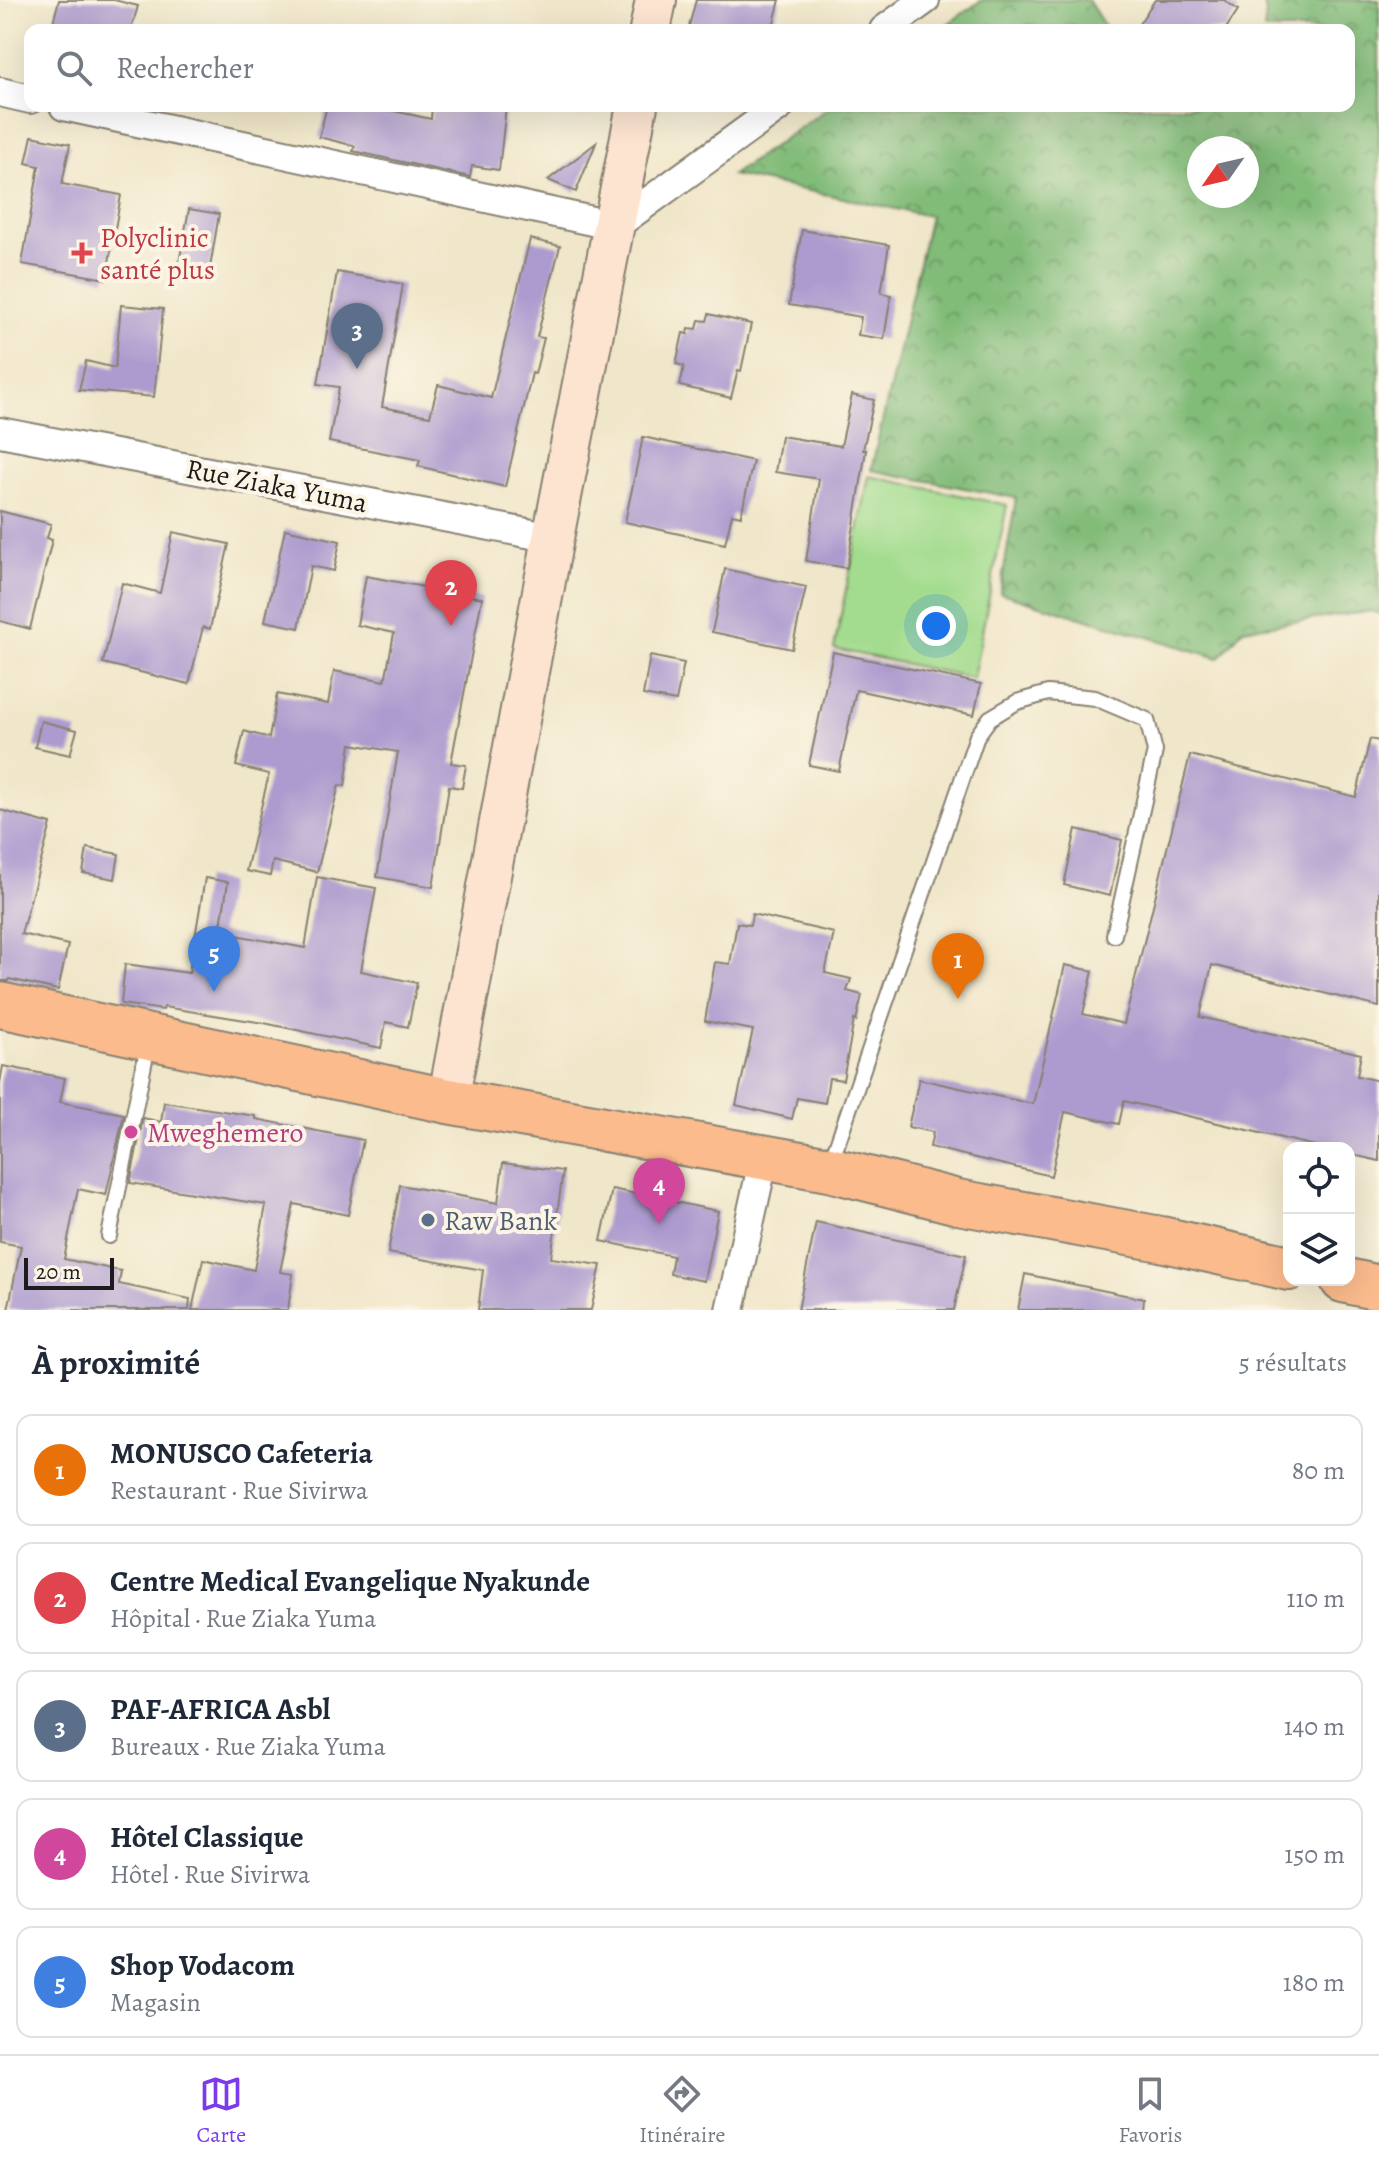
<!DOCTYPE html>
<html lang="fr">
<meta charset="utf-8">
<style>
body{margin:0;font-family:Alegreya,serif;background:#f2f2f3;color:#1f2937}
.controls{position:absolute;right:24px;bottom:24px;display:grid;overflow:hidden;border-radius:16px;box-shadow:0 8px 32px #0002}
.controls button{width:72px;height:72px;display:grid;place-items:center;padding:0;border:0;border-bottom:2px solid #e0e1e3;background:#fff;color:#1f2937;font:40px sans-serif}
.compass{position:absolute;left:1187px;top:136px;width:72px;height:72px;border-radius:50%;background:#fff;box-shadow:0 8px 32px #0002;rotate:236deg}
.scale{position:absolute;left:24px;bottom:20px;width:90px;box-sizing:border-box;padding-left:8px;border:4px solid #1c1c1c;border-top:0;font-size:22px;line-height:28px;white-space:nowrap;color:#1c1c1c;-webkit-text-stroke:6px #fcf5e5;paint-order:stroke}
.you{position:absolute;left:936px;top:626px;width:28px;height:28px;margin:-20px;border:6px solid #fff;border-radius:50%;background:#1a73e8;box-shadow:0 0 0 12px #1a73e833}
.badge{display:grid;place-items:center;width:52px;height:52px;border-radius:50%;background:#7c3aed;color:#fff;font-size:26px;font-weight:700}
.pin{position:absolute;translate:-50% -66px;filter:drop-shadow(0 2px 4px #0008)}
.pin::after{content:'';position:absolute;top:42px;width:28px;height:24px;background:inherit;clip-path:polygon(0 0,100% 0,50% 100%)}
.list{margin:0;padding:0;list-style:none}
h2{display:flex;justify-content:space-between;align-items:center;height:104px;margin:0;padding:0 32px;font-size:34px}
h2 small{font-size:26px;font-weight:400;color:#747a83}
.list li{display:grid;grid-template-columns:52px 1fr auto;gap:24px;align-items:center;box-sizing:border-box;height:112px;margin:0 16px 16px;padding:0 16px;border:2px solid #e0e1e3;border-radius:16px}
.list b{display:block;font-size:30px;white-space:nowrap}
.list p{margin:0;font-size:26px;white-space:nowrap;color:#747a83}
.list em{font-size:26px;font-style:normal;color:#747a83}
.icon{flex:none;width:44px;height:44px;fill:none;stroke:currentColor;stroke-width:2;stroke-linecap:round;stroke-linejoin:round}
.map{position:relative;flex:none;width:1379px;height:1310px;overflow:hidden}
.search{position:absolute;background:#fff;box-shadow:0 8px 32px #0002;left:24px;right:24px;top:24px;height:88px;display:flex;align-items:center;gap:20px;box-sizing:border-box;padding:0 28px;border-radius:16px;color:#747a83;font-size:30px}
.sheet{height:744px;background:#fff}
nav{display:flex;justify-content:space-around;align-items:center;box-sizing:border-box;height:112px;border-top:2px solid #e0e1e3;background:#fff;font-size:22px;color:#747a83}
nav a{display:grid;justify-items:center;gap:4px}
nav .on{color:#7c3aed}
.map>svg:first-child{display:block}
.forest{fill:url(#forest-crowns);stroke:#4f6c4a;stroke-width:2;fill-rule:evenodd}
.pitch{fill:#a3dc8e;stroke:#607c55;stroke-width:2}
.building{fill:#ad9bcf}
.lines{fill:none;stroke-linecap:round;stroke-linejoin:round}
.lane-casing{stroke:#868172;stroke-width:18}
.street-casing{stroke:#868172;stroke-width:32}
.secondary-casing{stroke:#868172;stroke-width:44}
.highway-casing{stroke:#868172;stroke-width:48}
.lane{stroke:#fff;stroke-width:14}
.street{stroke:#fff;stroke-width:28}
.secondary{stroke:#fde4d1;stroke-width:40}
.highway{stroke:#fbbb8d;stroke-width:44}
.health-dot{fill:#e0444e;stroke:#fcf5e5;stroke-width:3}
.hotel-dot{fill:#d1479c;stroke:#fcf5e5;stroke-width:3}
.service-dot{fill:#5c6f8a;stroke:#fcf5e5;stroke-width:3}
.labels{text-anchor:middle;stroke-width:8;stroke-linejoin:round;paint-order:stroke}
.health-label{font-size:28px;fill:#be3a42;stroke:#fcf5e5;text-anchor:start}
.street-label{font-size:28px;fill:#1c1c1c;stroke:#fcf5e5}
.hotel-label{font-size:28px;fill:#b23c85;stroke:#fcf5e5;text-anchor:start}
.service-label{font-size:28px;fill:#4e5e75;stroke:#fcf5e5;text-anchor:start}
</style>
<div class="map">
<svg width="1379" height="1310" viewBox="0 0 1379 1310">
<defs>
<pattern id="forest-crowns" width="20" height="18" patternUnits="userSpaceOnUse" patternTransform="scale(2)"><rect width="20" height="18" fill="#82bc79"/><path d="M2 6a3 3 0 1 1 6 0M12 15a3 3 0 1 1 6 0" fill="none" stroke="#6a9862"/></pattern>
</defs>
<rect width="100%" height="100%" fill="#fcf5e5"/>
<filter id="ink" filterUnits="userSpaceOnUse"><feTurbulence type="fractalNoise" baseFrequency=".0125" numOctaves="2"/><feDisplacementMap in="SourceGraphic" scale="16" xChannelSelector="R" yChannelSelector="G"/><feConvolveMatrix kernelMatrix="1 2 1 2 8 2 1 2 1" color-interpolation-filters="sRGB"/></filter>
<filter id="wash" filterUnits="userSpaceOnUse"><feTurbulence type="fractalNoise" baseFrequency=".006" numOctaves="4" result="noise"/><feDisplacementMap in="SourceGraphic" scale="32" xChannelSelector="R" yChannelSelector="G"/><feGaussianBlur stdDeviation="1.8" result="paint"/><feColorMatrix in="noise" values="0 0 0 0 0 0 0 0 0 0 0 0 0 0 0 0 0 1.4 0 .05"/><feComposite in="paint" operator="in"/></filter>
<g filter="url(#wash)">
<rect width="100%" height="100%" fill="#f0e6c9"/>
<g class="forest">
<polygon points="982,0 1088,0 1107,30 939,30"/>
<path d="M 1262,0 L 1379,0 L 1379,614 L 1372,611 L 1243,629 L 1219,658 L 1000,593 L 1016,498 L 871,470 L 930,216 L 732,175 L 831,106 L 1349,106 L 1349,30 L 1264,30 L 1266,12 ZM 1199,148 L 1247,148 L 1247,196 L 1199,196 Z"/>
</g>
<polygon class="pitch" points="869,476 1007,505 973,678 834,649"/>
<g id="blocks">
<g class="building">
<polygon points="59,0 114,0 138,6 131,30 51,30"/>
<polygon points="696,0 780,0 772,30 688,30"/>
<polygon points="1155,0 1224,0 1238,10 1225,30 1135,30"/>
<polygon points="327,106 371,106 431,119 432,106 506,106 499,170 472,166 470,177 353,151 355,146 319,137"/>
<polygon points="32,136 70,144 62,184 121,195 106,279 22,264 39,166 26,163"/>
<polygon points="596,143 576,192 548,180"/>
<polygon points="189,209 219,214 208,280 177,274"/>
<polygon points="802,230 889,245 881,293 891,295 884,339 858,335 861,317 789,305"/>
<polygon points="530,239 560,246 537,337 544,338 535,374 532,373 505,487 418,466 420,460 329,442 339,387 318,384 337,272 403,284 382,407 430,416 438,385 491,398"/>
<polygon points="121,305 163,309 154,397 79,390 86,361 115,368"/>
<polygon points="709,314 751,324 741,371 738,370 731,398 680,386 684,366 676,364 683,333 688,334 689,328 697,329 699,320 707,321"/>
<polygon points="852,395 874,400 863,450 866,450 847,568 806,561 819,479 775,472 781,436 841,446"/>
<polygon points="643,437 753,461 741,516 732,514 725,544 625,522"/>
<polygon points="0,511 51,524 47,538 52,540 30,629 0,621"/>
<polygon points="285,529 340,541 334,571 311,566 299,628 265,621"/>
<polygon points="173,532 229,544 210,629 203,627 189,684 103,663 122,583 160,593"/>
<polygon points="725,569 806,587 792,649 712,632"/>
<polygon points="366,576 482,598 451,763 466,765 462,788 449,786 433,887 377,877 398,752 351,744 345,786 339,785 317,872 273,861 270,876 246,871 269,774 236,766 244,731 269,738 277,694 328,704 334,671 385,681 394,633 357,625"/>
<polygon points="833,652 981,684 974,715 856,690 839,771 809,765"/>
<polygon points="650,656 684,663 676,701 643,695"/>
<polygon points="41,721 77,730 70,755 35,747"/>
<polygon points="1370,739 1379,741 1379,1007 1212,965 1200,1017 1361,1054 1357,1076 1379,1081 1379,1161 1349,1154 1349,1148 1324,1148 1124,1101 1119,1124 1065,1112 1051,1176 930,1147 933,1132 908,1127 919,1079 1033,1104 1065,965 1093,971 1083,1014 1124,1024 1190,755 1356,797"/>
<polygon points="0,810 51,824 21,934 68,945 58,990 9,979 8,981 0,981"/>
<polygon points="1076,829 1122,840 1110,896 1064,885"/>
<polygon points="87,848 119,854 115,879 83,873"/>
<polygon points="317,877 376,888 361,971 417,983 408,1027 386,1022 381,1048 264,1023 164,1007 163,1010 121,1004 125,964 189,973 205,878 228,882 220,932 305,948"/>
<polygon points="752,914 834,933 825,973 851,979 847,991 862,995 856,1021 854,1020 843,1080 829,1078 825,1103 797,1098 792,1119 736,1105 753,1030 705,1021 715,962 730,964 737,923 750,925"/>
<polygon points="3,1066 65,1078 60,1102 124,1114 106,1195 78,1189 64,1259 121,1271 119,1284 190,1299 189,1310 8,1310 21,1246 0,1242 0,1083"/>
<polygon points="164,1102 256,1116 256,1119 363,1140 348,1215 294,1204 280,1272 293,1274 288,1310 192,1310 203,1259 254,1270 266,1205 130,1183 143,1118 161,1122"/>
<polygon points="503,1163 563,1171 551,1258 601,1265 591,1310 478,1310 483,1270 388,1253 400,1185 498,1203"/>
<polygon points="612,1189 718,1211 704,1281 670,1274 673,1256 601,1241"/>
<polygon points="816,1222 966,1255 954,1310 798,1310"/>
<polygon points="1025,1274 1144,1299 1143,1310 1018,1310"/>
</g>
</g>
</g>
<g filter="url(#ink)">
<use href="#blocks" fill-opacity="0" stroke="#868172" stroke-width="2"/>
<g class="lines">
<defs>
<g id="lane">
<polyline points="830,1165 977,736 990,718 1017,702 1048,693 1095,698 1147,720 1155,751 1114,935"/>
<polyline points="109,1236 149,1040"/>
</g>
<g id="street">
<polyline points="884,30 925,0"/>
<polyline points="0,92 30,99"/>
<polyline points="64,106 615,226 780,106"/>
<polyline points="0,432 553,538"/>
<polyline points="730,1310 764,1157"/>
</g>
<g id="secondary">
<polyline points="650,30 656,0"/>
<polyline points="448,1101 553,538 637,106"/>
</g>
<g id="highway">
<polyline points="0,1005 448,1101 829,1169 958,1202 1161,1239 1289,1268"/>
<polyline points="1343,1280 1379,1288"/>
</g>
</defs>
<use href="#lane" class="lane-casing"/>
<use href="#street" class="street-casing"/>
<use href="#secondary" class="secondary-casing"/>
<use href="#highway" class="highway-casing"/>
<use href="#lane" class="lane"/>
<use href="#street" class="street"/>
<use href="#secondary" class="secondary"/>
<use href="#highway" class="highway"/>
</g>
</g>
<path class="health-dot" d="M78 241h8v8h8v8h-8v8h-8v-8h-8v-8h8z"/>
<circle class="hotel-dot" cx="131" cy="1132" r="8"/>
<circle class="service-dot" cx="428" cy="1220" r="8"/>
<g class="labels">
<g class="health-label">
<text x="100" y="247">Polyclinic<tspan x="100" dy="32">santé plus</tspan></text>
</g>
<g class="street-label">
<text transform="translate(277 485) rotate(11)" y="10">Rue Ziaka Yuma</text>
</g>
<g class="hotel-label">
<text x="147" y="1142">Mweghemero</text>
</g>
<g class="service-label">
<text x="444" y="1230">Raw Bank</text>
</g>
</g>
</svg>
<div class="controls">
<button><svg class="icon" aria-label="locate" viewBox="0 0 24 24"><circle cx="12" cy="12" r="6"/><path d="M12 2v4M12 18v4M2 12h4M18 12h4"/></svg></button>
<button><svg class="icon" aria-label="layers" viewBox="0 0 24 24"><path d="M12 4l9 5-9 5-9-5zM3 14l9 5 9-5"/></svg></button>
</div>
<svg class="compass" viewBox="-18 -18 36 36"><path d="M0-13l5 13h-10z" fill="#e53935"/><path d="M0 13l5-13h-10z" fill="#747a83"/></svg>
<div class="scale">20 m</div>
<div class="you"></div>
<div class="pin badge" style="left:958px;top:999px;background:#e8710a">1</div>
<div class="pin badge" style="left:451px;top:626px;background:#e0444e">2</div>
<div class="pin badge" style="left:357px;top:369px;background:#5c6f8a">3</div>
<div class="pin badge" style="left:659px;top:1224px;background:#d1479c">4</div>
<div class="pin badge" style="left:214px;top:992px;background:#3f7fe0">5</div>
<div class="search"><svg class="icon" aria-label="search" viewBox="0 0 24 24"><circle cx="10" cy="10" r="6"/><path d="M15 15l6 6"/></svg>Rechercher</div>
</div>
<section class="sheet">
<h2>À proximité<small>5 résultats</small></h2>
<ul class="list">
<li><span class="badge" style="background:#e8710a">1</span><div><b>MONUSCO Cafeteria</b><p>Restaurant · Rue Sivirwa</p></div><em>80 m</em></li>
<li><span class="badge" style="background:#e0444e">2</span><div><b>Centre Medical Evangelique Nyakunde</b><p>Hôpital · Rue Ziaka Yuma</p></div><em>110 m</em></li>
<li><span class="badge" style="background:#5c6f8a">3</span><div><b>PAF-AFRICA Asbl</b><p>Bureaux · Rue Ziaka Yuma</p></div><em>140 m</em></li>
<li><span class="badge" style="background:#d1479c">4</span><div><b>Hôtel Classique</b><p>Hôtel · Rue Sivirwa</p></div><em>150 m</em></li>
<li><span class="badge" style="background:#3f7fe0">5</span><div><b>Shop Vodacom</b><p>Magasin</p></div><em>180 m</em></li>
</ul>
</section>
<nav>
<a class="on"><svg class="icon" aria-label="map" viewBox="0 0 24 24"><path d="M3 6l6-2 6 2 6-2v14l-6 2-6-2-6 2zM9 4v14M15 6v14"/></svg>Carte</a>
<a><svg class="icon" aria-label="directions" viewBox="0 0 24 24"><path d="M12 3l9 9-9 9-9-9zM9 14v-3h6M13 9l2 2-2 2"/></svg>Itinéraire</a>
<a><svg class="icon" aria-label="saved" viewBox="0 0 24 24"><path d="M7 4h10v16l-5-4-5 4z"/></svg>Favoris</a>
</nav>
